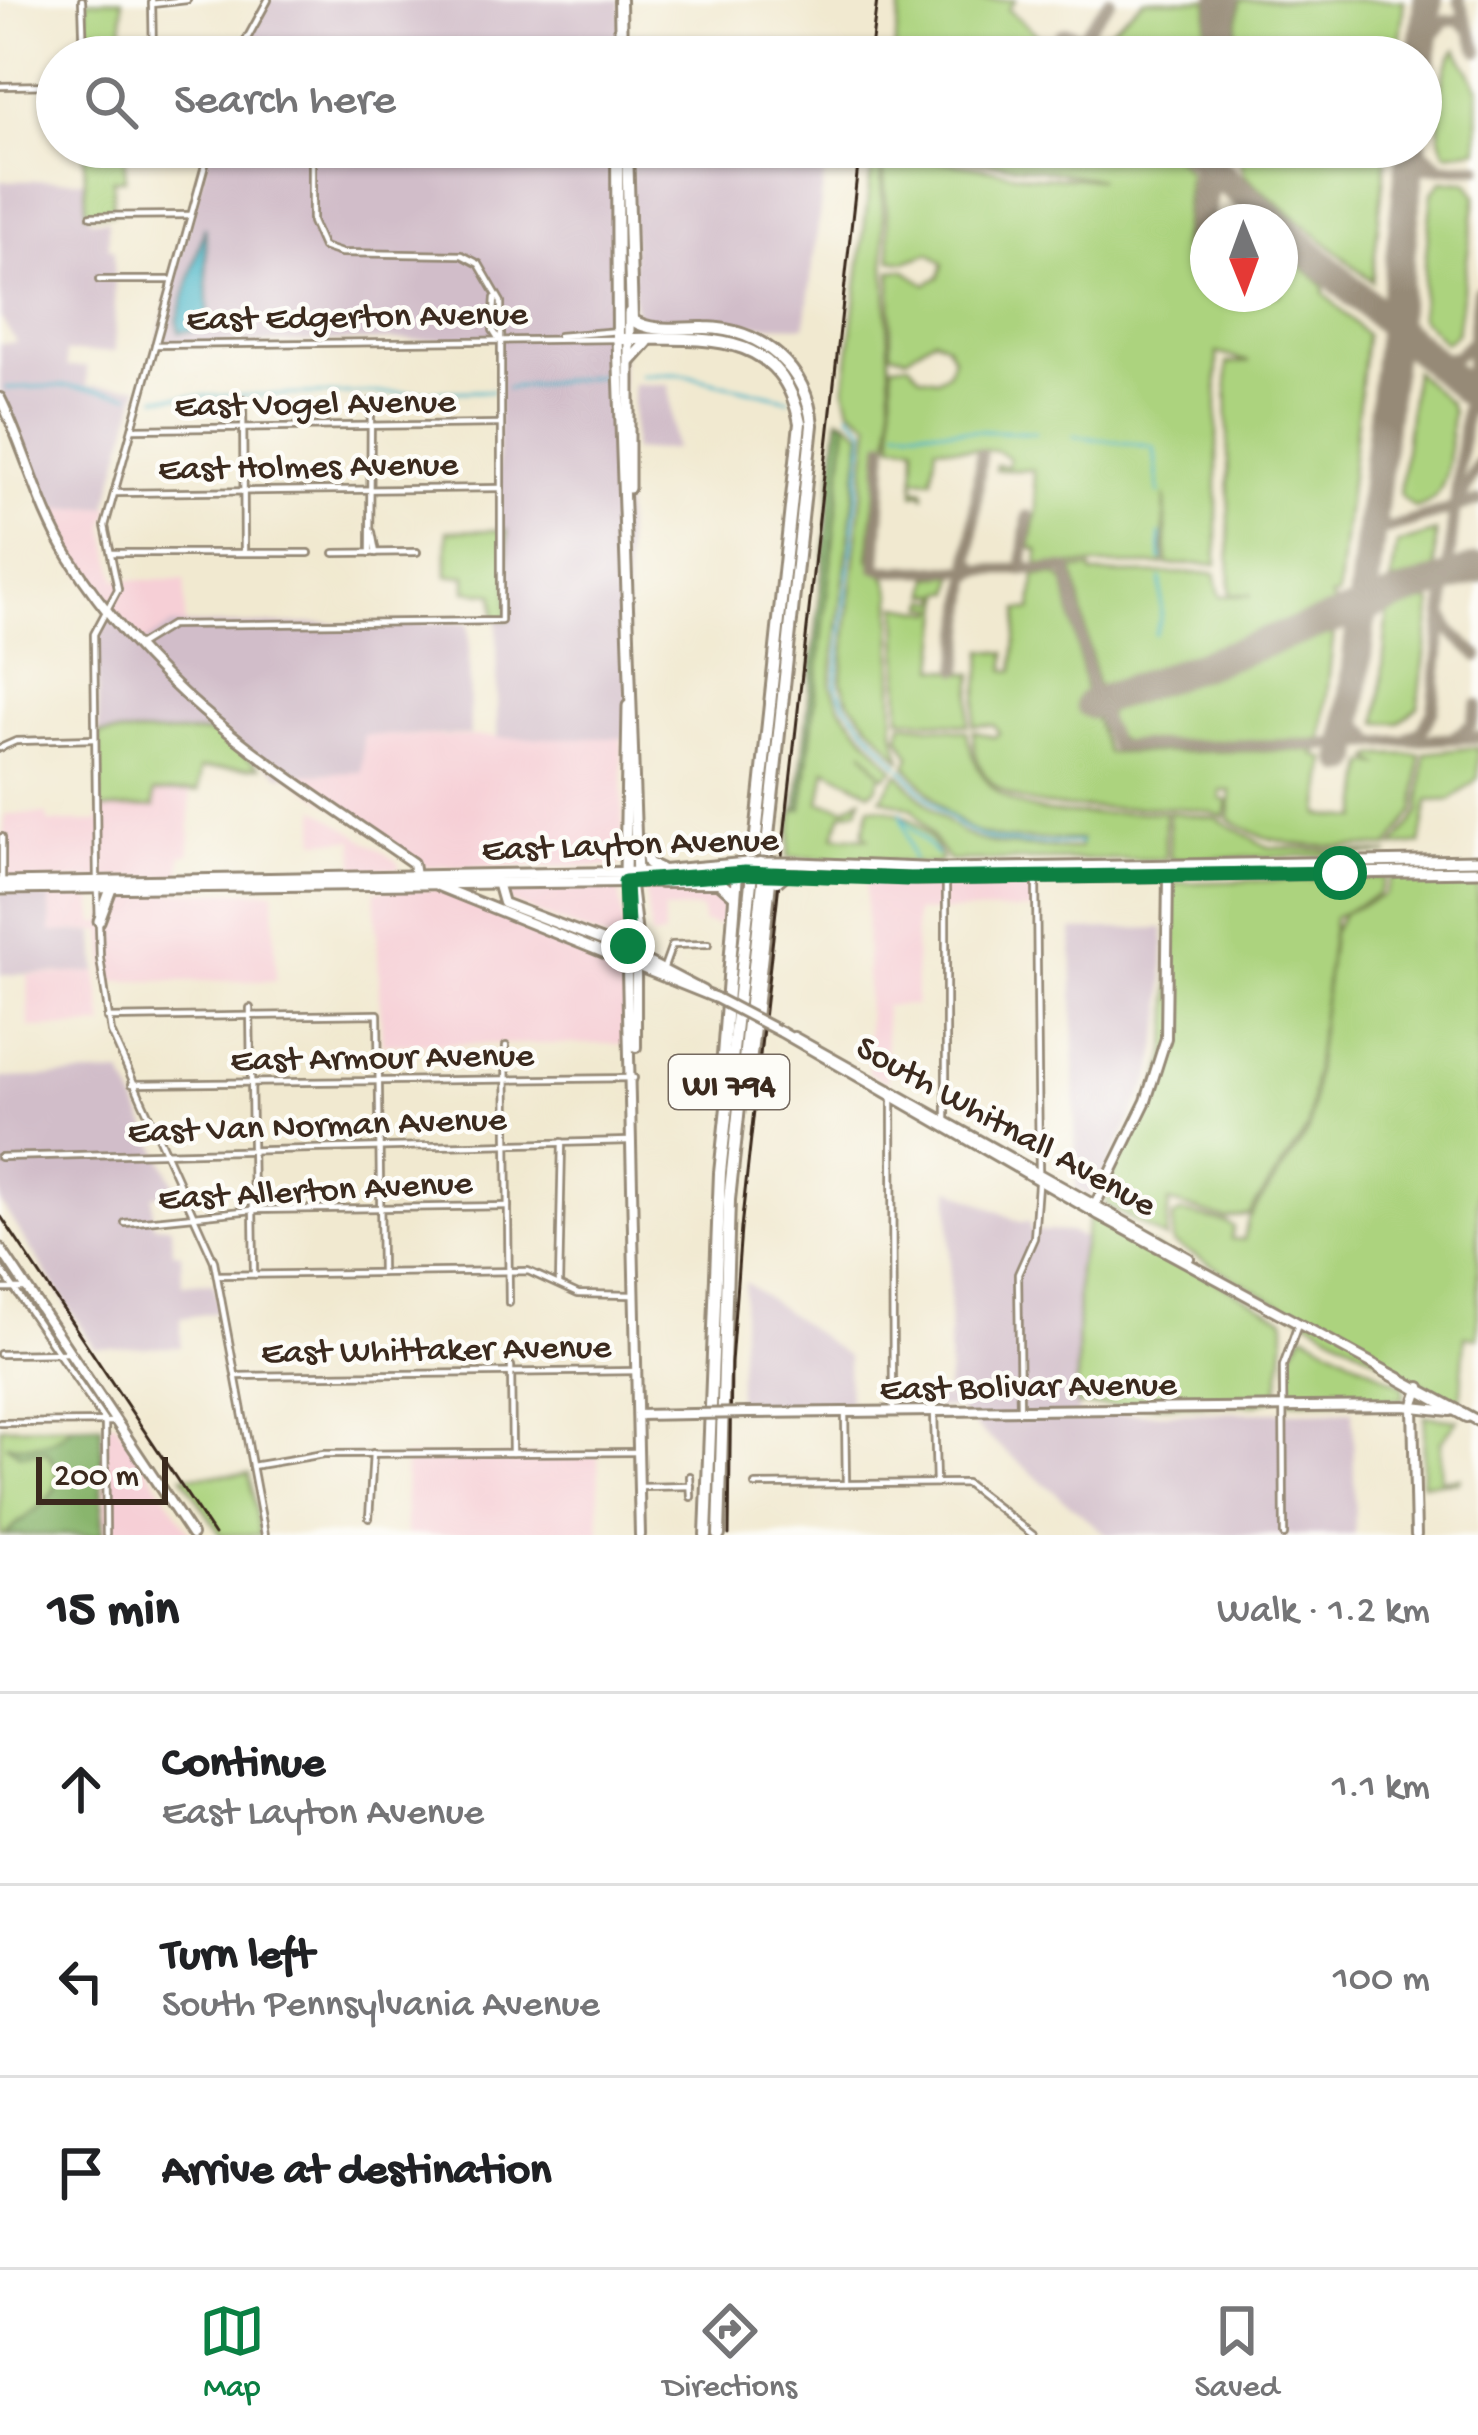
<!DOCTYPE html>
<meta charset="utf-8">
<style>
body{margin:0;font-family:"Gochi Hand",sans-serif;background:#f2f2f2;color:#202124}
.compass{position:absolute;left:1190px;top:204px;width:108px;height:108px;border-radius:50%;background:#fff;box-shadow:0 3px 9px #0004;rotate:179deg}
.scale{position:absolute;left:36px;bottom:30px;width:132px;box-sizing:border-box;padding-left:12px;border:6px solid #3b2a1e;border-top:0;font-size:33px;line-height:42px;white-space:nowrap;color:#3b2a1e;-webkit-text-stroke:9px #fdfcf7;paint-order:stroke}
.stop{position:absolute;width:36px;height:36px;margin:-27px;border:9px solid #0b8043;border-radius:50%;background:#fff}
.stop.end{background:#0b8043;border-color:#fff;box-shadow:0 3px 12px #0008}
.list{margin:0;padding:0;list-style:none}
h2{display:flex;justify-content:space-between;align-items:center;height:156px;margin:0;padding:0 48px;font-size:51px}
h2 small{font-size:39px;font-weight:400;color:#757577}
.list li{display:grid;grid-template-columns:78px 1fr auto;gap:36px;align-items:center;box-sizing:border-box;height:192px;padding:0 48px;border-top:3px solid #e0e0e0}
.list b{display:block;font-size:45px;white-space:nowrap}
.list p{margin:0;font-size:39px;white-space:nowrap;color:#757577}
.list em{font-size:39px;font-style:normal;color:#757577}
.icon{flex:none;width:66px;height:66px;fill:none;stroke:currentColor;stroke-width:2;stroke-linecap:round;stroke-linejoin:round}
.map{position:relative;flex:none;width:1478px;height:1535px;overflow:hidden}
.search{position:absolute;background:#fff;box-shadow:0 3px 9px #0004;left:36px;right:36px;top:36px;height:132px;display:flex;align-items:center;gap:30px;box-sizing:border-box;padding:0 42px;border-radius:66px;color:#757577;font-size:45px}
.sheet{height:732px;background:#fff}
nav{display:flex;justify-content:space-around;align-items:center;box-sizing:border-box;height:168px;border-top:3px solid #e0e0e0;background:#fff;font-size:33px;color:#757577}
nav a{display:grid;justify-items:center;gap:6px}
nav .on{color:#0b8043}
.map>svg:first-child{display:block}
.built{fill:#f6cfd6}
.industrial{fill:#d1bdc9}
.green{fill:#acd37e;stroke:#747e4e;stroke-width:3}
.forest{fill:#89b56d;stroke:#627046;stroke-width:3}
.water{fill:#4ab5c7;stroke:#427072;stroke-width:3}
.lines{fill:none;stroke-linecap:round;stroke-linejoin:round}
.stream{stroke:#4ab5c7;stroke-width:3}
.taxiway{stroke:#968a77;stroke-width:12}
.runway{stroke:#968a77;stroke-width:30}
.minor-casing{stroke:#968a77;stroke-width:10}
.tertiary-casing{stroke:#968a77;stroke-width:14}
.secondary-casing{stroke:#968a77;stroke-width:15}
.primary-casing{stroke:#968a77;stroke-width:16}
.minor{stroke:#fff;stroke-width:4.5}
.tertiary{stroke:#fff;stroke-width:8}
.secondary{stroke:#fff;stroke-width:9}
.primary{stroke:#fff;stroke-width:10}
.rail{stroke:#3b2a1e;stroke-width:3}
.tertiary-bridge-casing{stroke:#968a77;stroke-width:14;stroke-linecap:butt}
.secondary-bridge-casing{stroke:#968a77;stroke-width:15;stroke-linecap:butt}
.primary-bridge-casing{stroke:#968a77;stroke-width:16;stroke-linecap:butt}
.tertiary-bridge{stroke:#fff;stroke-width:8}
.secondary-bridge{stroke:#fff;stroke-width:9}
.primary-bridge{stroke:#fff;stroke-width:10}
.route{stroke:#0b8043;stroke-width:15}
.labels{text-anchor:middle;stroke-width:9;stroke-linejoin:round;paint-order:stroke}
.shield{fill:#fdfcf7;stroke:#75695f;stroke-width:3}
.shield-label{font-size:33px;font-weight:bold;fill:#3b2a1e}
.street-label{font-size:36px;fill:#3b2a1e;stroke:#fdfcf7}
</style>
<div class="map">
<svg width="1478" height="1535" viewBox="0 0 1478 1535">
<rect width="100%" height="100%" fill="#fdfcf7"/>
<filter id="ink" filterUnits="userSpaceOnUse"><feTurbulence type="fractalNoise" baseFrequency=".00833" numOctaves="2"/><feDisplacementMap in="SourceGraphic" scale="24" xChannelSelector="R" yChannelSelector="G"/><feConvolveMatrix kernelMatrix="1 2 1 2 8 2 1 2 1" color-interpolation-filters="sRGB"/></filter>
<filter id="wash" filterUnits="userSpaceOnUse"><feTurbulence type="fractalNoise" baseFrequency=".004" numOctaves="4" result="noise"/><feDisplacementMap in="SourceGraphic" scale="48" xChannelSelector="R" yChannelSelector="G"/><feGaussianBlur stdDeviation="2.7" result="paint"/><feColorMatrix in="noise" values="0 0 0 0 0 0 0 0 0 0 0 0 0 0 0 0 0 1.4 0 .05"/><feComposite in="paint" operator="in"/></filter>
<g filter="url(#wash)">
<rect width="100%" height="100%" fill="#f1e9d0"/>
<g class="built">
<polygon points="112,507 105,526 116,580 185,580 185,625 137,646 66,554 49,509"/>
<polygon points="362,735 622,738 623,861 616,867 424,867 286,775 361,772"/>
<polygon points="154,792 190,792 190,854 181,855 180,877 0,883 5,814 47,814 48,822 99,822 100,809 153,807"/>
<polygon points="316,808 396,861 401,869 355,870 354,840 316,841"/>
<polygon points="866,881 1028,882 1034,887 1034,910 915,912 916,1005 885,1006 887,1083 868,1072"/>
<polygon points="710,887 726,892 721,925 703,923 701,909 664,910 664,936 651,937 645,889"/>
<polygon points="505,888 619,888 625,941 617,944 509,902"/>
<polygon points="438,889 625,963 629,1044 382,1044 375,890"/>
<polygon points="50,891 91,893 95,923 103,923 112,893 274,891 276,981 107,981 103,931 51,932"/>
<polygon points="97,972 104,1026 29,1028 28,975"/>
<polygon points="105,1422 116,1422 192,1535 106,1535"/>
<polygon points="598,1456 600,1535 406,1535 405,1457"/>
</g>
<g class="industrial">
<polygon points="268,0 620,0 621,57 237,57"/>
<polygon points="210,147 617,147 629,700 625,738 497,738 498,338 155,345"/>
<polygon points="630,147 828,147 805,326 650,323 638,318 633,299"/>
<polygon points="85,180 86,213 91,220 108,220 109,249 114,249 115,352 66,352 67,367 87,367 87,386 139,386 107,507 51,509 0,391 0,344 16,342 0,317 0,181"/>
<polygon points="633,384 669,385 675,449 633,451"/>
<polygon points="108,610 138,646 171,625 469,622 470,735 363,735 362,772 280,775 224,733 99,734 96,636"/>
<polygon points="50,891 51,932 95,932 97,972 0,975 0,892"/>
<polygon points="1164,928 1164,1014 1152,1075 1096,1191 1087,1195 1076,1189 1072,930"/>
<polygon points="122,1074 178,1192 153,1195 153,1225 171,1226 172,1252 181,1253 182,1284 214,1283 219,1312 181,1318 181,1347 95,1348 0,1202 0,1078"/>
<polygon points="950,1188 1020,1222 1030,1222 1030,1230 1070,1232 1083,1238 1078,1414 1353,1411 1355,1535 1107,1535 961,1415 960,1408 928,1408 928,1386 945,1399 949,1371"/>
<polygon points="745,1282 848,1357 849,1409 736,1410"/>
</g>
<g class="green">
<polygon points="86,0 122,0 123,57 87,57"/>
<polygon points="902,0 1015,0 1008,9 1063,57 893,57"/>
<polygon points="1144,0 1209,0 1203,57 1109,57 1104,52 1105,34"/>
<polygon points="1240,0 1404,0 1398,57 1233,57"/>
<path d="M 1457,49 L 1478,88 L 1478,149 L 1447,153 C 1431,137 1440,63 1457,49 Z"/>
<polygon points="84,147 125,147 125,179 113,180 113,213 86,213"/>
<polygon points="874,147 880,147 892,417 889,444 881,444 869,559 887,579 892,594 894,731 902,761 848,700 841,681 870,423 850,408 845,388"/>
<polygon points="889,147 1166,147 1188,171 1182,247 1208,250 1208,294 1280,294 1280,247 1324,286 1324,293 1366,335 1338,596 1331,597 1337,607 1106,688 1097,685 1073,569 1091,569 1093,574 1215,573 1220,596 1252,595 1230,594 1227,363 1250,362 1217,353 1217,564 1167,565 1165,495 1163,565 1038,565 1038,550 1030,548 1037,509 1033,470 996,470 996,465 1008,466 1009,458 996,451 936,446 932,479 915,478 914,488 924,490 924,497 922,492 914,494 915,445 893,444 892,365 909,363 920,376 937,379 948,372 953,357 946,344 934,338 906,357 891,353 891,271 904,270 926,284 939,277 943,264 930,253 905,262 891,260 882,156 889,152 1036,177 1100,179"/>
<polygon points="1236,147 1387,147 1372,281 1245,176"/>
<polygon points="1442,181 1468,182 1476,196 1457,333 1445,343 1420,317 1432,193"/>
<path d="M 1414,371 L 1449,403 L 1452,412 C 1448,446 1455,500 1414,508 L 1400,495 Z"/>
<path d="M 846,420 L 862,432 L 831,685 L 841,708 L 894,769 L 884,777 L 863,750 L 881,774 L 876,788 L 870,792 L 826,769 L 820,802 L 845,808 L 861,798 L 858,810 L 842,813 L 834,836 L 868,838 L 863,833 L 870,807 C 906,808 928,828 942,860 L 937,864 L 788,857 L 794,809 L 802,809 C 820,681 829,549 846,420 Z"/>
<polygon points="507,530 508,620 495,618 494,594 466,591 466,576 447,576 447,531"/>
<polygon points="1436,532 1435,572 1391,583 1397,544"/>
<polygon points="955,575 953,592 944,592 936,668 973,674 968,725 900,718 898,606 935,612 938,608 927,606 928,599 939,601 940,594 928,594 930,577"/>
<path d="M 1057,575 L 1065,583 L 1086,692 L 1107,753 L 1320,750 L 1314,755 L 1326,759 L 1320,815 L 1359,819 L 1366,763 L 1378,764 L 1371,759 L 1376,755 L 1420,754 L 1415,810 L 1388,847 C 1333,846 1274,852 1229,819 L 1231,791 L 1221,791 L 1221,799 L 1228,801 L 1225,817 C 1151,785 975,853 973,731 L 994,737 L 999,733 L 994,725 L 973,726 L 984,650 L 1006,653 L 1005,670 L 1013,671 L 1019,610 L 1032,610 L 1035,576 Z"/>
<polygon points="1426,597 1432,604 1418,707 1399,723 1378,723 1388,610"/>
<polygon points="1334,630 1322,740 1125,743 1112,735 1106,717 1112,708"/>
<path d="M 902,723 L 967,731 C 983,838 1084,810 1165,812 L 1165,859 L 949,861 L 913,809 L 881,798 L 898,773 C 969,850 970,843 1070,849 L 1079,848 L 1081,840 L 1004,839 L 974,832 L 947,813 L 906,766 L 910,756 L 899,736 Z"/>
<polygon points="217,733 260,767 200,769 199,791 154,792 154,807 100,809 99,734"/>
<polygon points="1478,747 1478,778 1451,800 1428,801 1420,844 1393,847 1419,813 1425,753"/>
<polygon points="1169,812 1216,818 1268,847 1389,854 1170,859"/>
<polygon points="1478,875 1478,1338 1465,1336 1460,1406 1173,1243 1173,1217 1182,1212 1228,1223 1234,1227 1231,1239 1244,1240 1248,1219 1309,1131 1332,933 1344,913 1385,895 1392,877"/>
<path d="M 1386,877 L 1379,894 L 1334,918 L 1308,1128 L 1249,1214 L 1226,1219 L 1169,1202 L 1166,1239 L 1106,1205 C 1102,1174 1149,1112 1160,1078 C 1181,1008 1160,942 1175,883 Z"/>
<path d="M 1090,1213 L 1284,1318 C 1288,1328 1279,1384 1276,1398 L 1258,1404 L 1077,1406 L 1078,1270 Z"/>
<polygon points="1304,1333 1403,1386 1403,1399 1290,1401 1289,1356"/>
<polygon points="1425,1416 1458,1420 1441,1441 1441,1480 1460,1478 1458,1482 1422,1483"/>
<polygon points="101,1425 103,1535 0,1535 0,1427"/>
<polygon points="249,1474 260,1535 221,1535 183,1476"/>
</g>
<g class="forest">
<polygon points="839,417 847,423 802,809 797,810"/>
<path d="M 101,1425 L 103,1535 L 5,1535 C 24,1512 81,1495 46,1451 L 20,1454 L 6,1444 C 31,1447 53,1447 72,1426 Z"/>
</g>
<polygon class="water" points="205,227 209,329 179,332 177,321"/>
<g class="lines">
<g class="stream">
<polyline points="641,375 681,374 788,399"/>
<polyline points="6,388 66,386 130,395"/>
<polyline points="507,388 609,375"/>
<polyline points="157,397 492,391"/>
<polyline points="849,412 865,429 836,685 845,704 898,765"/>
<polyline points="898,428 1035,433"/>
<polyline points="1074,436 1154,447 1159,493"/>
<polyline points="1160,534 1161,560"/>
<polyline points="1155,634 1161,617 1161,579"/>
<path d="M 902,769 C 969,846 981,845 1081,843"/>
<polyline points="901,812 913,859"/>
<polyline points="902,817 937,855"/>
</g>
<g class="taxiway">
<polyline points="1459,0 1478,51"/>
<polyline points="1088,33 1090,57"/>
<polyline points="1074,46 1110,0"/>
<polyline points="1421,63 1430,39 1446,21 1459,20 1468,28"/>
<polyline points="1417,147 1440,166"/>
<polyline points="1410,168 1478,167"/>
<polyline points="1421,350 1478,400"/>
<polyline points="1434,358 1455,357 1472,341"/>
<polyline points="884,445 876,567 886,571 1067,569 1092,693 1114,746 1323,745 1478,737"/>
<polyline points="1378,463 1374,512 1387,529 1478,501"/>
<polyline points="1457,506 1478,465"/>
<polyline points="1028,516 1023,563 1030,570"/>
<polyline points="979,571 970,561 981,454"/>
<polyline points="1444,617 1451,631 1478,656"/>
<polyline points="959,669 969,579 977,571"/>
<polyline points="1355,671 1352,717 1372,738"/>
<polyline points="1455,736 1471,725 1477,705"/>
<polyline points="1410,737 1423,729 1433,710 1478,291"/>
</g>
<g class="runway">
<polyline points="1067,41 1086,57"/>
<polyline points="1218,57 1224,0"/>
<polyline points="1421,63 1428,0"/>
<polyline points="1189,147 1274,222"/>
<polyline points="1280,227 1478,401"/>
<polyline points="1197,248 1208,147"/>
<polyline points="1090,704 1478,568"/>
<polyline points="1346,759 1412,147"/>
</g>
</g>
</g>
<g filter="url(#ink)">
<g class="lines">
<defs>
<g id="minor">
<polyline points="82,0 84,57"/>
<polyline points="152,0 153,57"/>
<polyline points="152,4 187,0"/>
<polyline points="237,57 268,0"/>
<polyline points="0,86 57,85"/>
<polyline points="91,216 191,215"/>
<polyline points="99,280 173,280"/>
<polyline points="495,298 493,330 498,338"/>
<polyline points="559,336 619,331"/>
<polyline points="155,345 617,339"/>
<polyline points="243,399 244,552"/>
<polyline points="133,429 499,424"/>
<polyline points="116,493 500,488"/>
<polyline points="372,532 376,553"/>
<polyline points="111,553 309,553"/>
<polyline points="334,553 417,552"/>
<polyline points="370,553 371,401"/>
<polyline points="137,646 171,625 501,621 501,302 479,264 462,255 341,253 323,247 312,222 312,147"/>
<polyline points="0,748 16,741 95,739"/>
<polyline points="2,837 2,879"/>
<polyline points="97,880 94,634 118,589 105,526 210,147"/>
<polyline points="946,882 946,1122"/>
<polyline points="98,891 100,958 111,1032 214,1261 265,1535"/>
<polyline points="663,970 672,945 708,944"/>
<polyline points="250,1008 254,1272"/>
<polyline points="107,1018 378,1014 381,1273"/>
<polyline points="506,1046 509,1303"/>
<polyline points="132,1084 634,1078"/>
<polyline points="892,1094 893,1412"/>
<polyline points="0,1157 629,1141"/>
<polyline points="125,1223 253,1210 508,1206"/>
<polyline points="0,1268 105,1422 106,1535"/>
<polyline points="218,1275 528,1271 578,1294 632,1295"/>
<polyline points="559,1284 562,1142"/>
<polyline points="0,1289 28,1289"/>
<polyline points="0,1354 70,1353"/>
<polyline points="511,1366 512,1453"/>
<polyline points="236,1376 638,1371"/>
<polyline points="1020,1410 1018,1274 1034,1238 1039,1171 1036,880"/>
<polyline points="934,1411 936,1483"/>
<polyline points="845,1412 846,1484"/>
<polyline points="0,1423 116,1422"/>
<polyline points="252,1466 324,1454 639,1452"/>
<polyline points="690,1476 691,1497"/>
<polyline points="755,1485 966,1483 1033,1535"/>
<polyline points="642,1487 691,1486"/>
<polyline points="369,1518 373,1453"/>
<polyline points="1284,1535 1283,1366 1299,1322"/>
</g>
<g id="tertiary">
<path d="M 0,398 C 25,448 39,510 69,557 C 160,701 279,770 413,863 L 415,876"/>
<polyline points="497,882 503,903 621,948 703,991"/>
<polyline points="625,882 640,1535"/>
<polyline points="438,886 716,998"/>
<polyline points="781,1032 1099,1215 1478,1421"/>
<polyline points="794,1037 1189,1258"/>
<polyline points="636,1047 636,930"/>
<polyline points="1096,1203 1146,1101 1166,1038 1168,873"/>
<polyline points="0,1248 192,1535"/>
<polyline points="1380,1369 1466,1417"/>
<polyline points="748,1413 1404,1406 1450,1411"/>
<polyline points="638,1415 693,1414"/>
<polyline points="1416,1535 1413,1407 1420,1387"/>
</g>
<g id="secondary">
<polyline points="618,339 637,877"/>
<polyline points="629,488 629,313"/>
<polyline points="643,841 648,863 661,869"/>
<polyline points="799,863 946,869 1478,860"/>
<polyline points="786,873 916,879 1478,871"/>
<polyline points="625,875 628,706"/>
<polyline points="691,878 740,873"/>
<polyline points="630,881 636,931"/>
<polyline points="0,883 647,872 747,863"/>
<polyline points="0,889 668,881"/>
<polyline points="99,921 111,889"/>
</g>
<g id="primary">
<polyline points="620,0 621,57"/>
<path d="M 617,147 L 618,339 C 696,340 781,324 800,423 L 720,1173 L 706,1535"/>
<path d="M 627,147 L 632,320 C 654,334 680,327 705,328 C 762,329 807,368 812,425 L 729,1200 L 719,1535"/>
<polyline points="630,361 647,342"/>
<polyline points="661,882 719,882 735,896"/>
<polyline points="747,1091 771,873"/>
<polyline points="720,1095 737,873 747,863"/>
</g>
</defs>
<use href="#minor" class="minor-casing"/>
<use href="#tertiary" class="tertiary-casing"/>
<use href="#secondary" class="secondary-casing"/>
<use href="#primary" class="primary-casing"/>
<use href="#minor" class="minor"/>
<use href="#tertiary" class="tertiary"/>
<use href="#secondary" class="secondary"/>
<use href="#primary" class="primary"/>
<g class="rail">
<polyline points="870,57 877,0"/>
<polyline points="0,1215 214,1535"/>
<polyline points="729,1535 731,1363 741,1228 860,147"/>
</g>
<defs>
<g id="tertiary-bridge">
<polyline points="716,998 781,1032"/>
<polyline points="693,1414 748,1413"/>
</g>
<g id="secondary-bridge">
<polyline points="747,863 799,863"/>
<polyline points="745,873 770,873"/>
</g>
<g id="primary-bridge">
<polyline points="760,863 771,873"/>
<polyline points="777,881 786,873"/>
</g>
</defs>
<use href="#tertiary-bridge" class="tertiary-bridge-casing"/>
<use href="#secondary-bridge" class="secondary-bridge-casing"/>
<use href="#primary-bridge" class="primary-bridge-casing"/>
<use href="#tertiary-bridge" class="tertiary-bridge"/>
<use href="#secondary-bridge" class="secondary-bridge"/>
<use href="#primary-bridge" class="primary-bridge"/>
</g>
</g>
<g class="lines" filter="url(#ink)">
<polyline class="route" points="628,946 625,882 745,873 910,879 1340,873"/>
</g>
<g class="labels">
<rect class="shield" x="669" y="1055" width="120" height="54" rx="9"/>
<g class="shield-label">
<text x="729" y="1094">WI 794</text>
</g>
<g class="street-label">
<text transform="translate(357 313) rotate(-1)" y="13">East Edgerton Avenue</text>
<text transform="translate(315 400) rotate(-1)" y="13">East Vogel Avenue</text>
<text transform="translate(308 463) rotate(-1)" y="13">East Holmes Avenue</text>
<text transform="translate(630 841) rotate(-2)" y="13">East Layton Avenue</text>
<text transform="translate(382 1054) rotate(-1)" y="13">East Armour Avenue</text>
<text transform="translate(317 1122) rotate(-2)" y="13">East Van Norman Avenue</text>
<text transform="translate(1008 1123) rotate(29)" y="13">South Whitnall Avenue</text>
<text transform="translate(315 1187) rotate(-3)" y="13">East Allerton Avenue</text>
<text transform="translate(436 1346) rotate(-1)" y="13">East Whittaker Avenue</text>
<text transform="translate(1028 1383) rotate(-1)" y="13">East Bolivar Avenue</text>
</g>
</g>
</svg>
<svg class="compass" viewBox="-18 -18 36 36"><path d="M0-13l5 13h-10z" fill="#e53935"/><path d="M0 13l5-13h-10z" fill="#757577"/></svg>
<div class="scale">200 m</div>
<div class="stop" style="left:1340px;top:873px"></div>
<div class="stop end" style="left:628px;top:946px"></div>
<div class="search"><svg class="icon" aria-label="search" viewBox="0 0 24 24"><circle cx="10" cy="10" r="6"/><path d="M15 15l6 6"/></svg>Search here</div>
</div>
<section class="sheet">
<h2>15 min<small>Walk · 1.2 km</small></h2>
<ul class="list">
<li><svg class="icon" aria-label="ahead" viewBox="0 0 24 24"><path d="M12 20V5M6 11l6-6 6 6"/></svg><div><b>Continue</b><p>East Layton Avenue</p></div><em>1.1 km</em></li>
<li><svg class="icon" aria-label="left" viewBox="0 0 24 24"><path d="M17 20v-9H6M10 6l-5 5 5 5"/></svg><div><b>Turn left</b><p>South Pennsylvania Avenue</p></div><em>100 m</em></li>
<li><svg class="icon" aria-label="arrive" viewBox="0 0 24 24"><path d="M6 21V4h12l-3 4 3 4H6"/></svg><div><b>Arrive at destination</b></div></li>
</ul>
</section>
<nav>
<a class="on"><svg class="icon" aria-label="map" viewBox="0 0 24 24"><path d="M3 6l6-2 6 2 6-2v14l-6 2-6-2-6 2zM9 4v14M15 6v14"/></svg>Map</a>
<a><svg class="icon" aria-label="directions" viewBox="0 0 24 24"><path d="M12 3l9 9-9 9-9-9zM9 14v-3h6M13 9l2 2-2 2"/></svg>Directions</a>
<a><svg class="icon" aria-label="saved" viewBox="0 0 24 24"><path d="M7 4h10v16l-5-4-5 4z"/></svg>Saved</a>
</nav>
